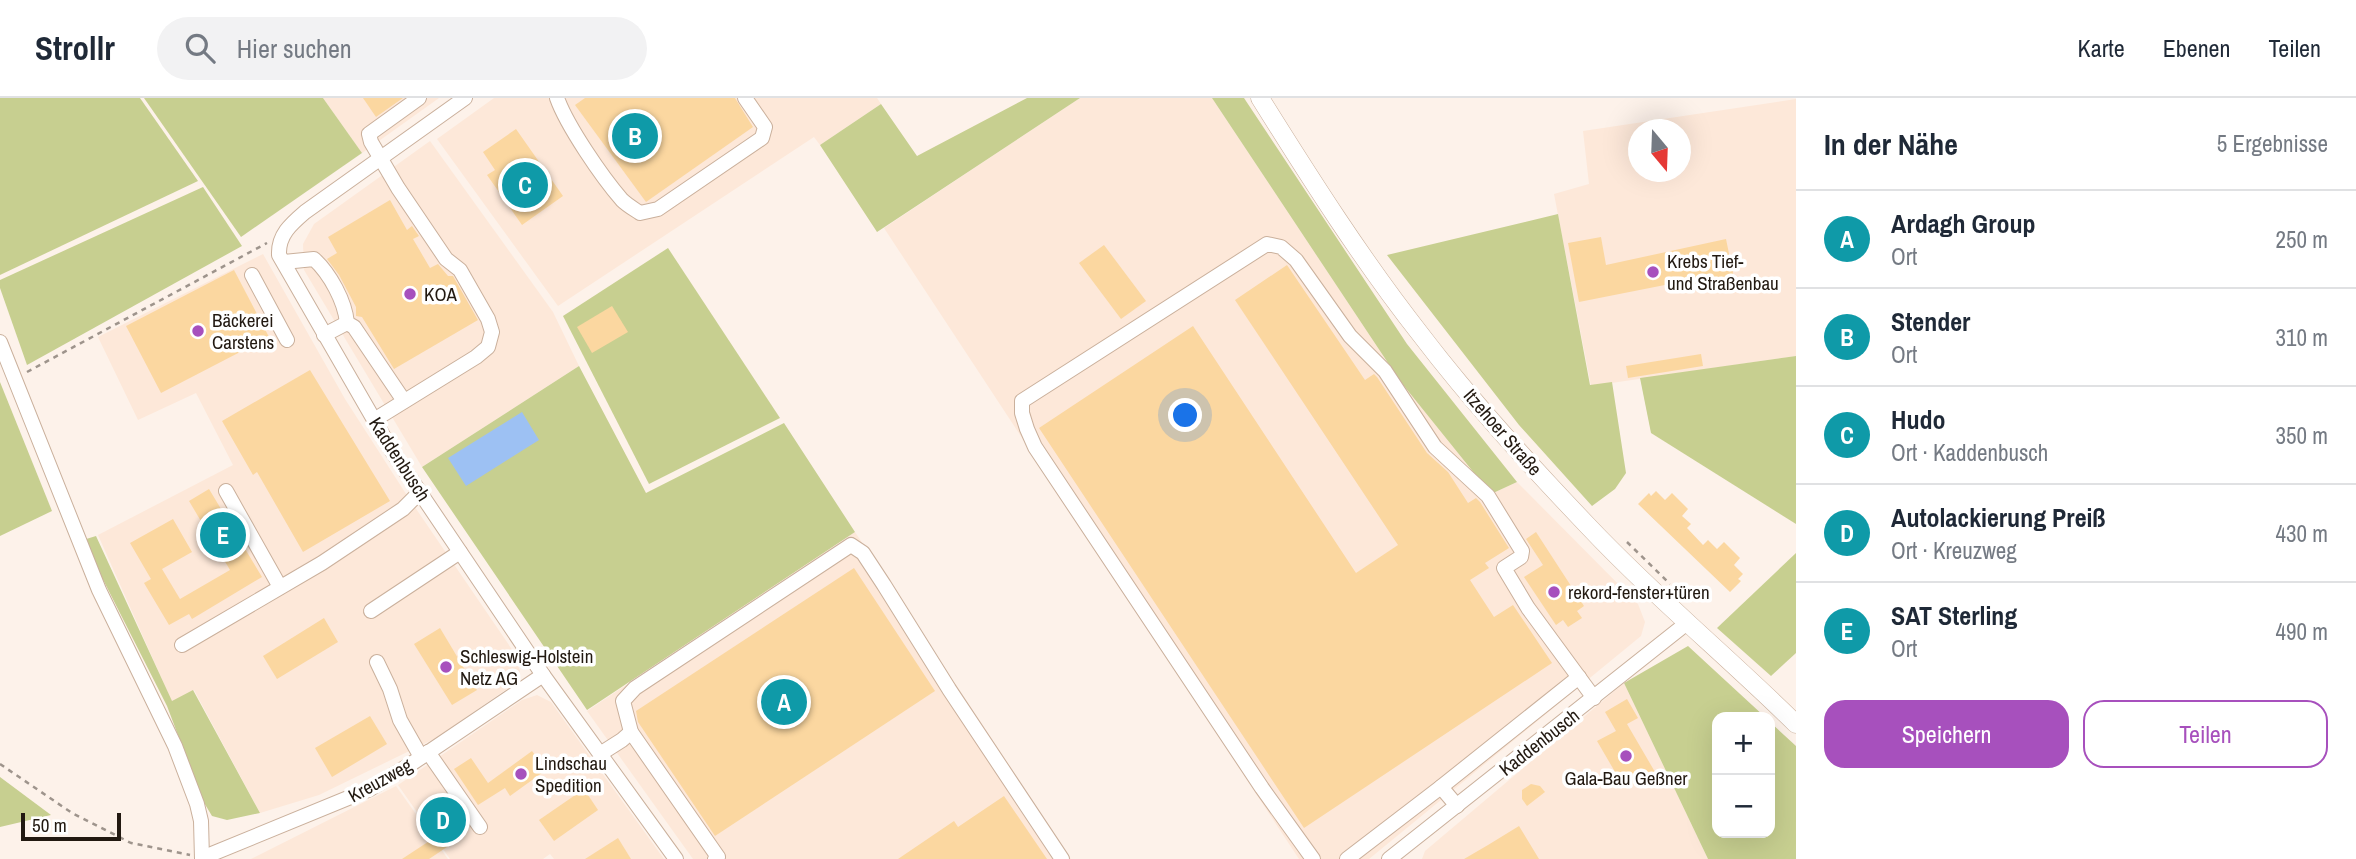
<!DOCTYPE html>
<html lang="de">
<meta charset="utf-8">
<style>
body{margin:0;font-family:"Archivo Narrow",sans-serif;background:#f2f2f3;color:#1f2937}
.controls{position:absolute;right:21px;bottom:21px;display:grid;overflow:hidden;border-radius:14px;box-shadow:0 7px 28px #0002}
.controls button{width:63px;height:63px;display:grid;place-items:center;padding:0;border:0;border-bottom:2px solid #e0e1e3;background:#fff;color:#1f2937;font:35px sans-serif}
.compass{position:absolute;left:1628px;top:21px;width:63px;height:63px;border-radius:50%;background:#fff;box-shadow:0 7px 28px #0002;rotate:161deg}
.scale{position:absolute;left:21px;bottom:18px;width:100px;box-sizing:border-box;padding-left:7px;border:4px solid #221911;border-top:0;font-size:19px;line-height:24px;white-space:nowrap;color:#221911;-webkit-text-stroke:5px #fff;paint-order:stroke}
.you{position:absolute;left:1186px;top:318px;width:24px;height:24px;margin:-18px;border:5px solid #fff;border-radius:50%;background:#1a73e8;box-shadow:0 0 0 10px #1a73e833}
.badge{display:grid;place-items:center;width:46px;height:46px;border-radius:50%;background:#a750bd;color:#fff;font-size:23px;font-weight:700}
.pin{position:absolute;translate:-50% -50%;border:4px solid #fff;box-shadow:0 2px 7px #0006}
.list{margin:0;padding:0;list-style:none}
h2{display:flex;justify-content:space-between;align-items:center;height:91px;margin:0;padding:0 28px;font-size:30px}
h2 small{font-size:23px;font-weight:400;color:#747a83}
.list li{display:grid;grid-template-columns:46px 1fr auto;gap:21px;align-items:center;box-sizing:border-box;height:98px;padding:0 28px;border-top:2px solid #e0e1e3}
.list b{display:block;font-size:26px;white-space:nowrap}
.list p{margin:0;font-size:23px;white-space:nowrap;color:#747a83}
.list em{font-size:23px;font-style:normal;color:#747a83}
.actions{display:flex;gap:14px;padding:21px 28px}
.actions a{flex:1;padding:16px 0;border:2px solid #a750bd;border-radius:21px;text-align:center;font-size:24px;color:#a750bd}
.actions .main{background:#a750bd;color:#fff}
.icon{flex:none;width:38px;height:38px;fill:none;stroke:currentColor;stroke-width:2;stroke-linecap:round;stroke-linejoin:round}
.map{position:relative;flex:none;width:1796px;height:761px;overflow:hidden}
header{display:flex;align-items:center;gap:42px;box-sizing:border-box;height:98px;padding:0 35px;background:#fff;border-bottom:2px solid #e0e1e3}
header strong{font-size:33px}
nav{display:flex;gap:38px;margin-inline-start:auto;font-size:24px}
.search{width:490px;height:63px;background:#f2f2f3;display:flex;align-items:center;gap:18px;box-sizing:border-box;padding:0 24px;border-radius:38px;color:#747a83;font-size:26px}
main{display:flex}
aside{flex:1;background:#fff}
.map>svg:first-child{display:block}
.built{fill:#fde8d9;fill-rule:evenodd}
.green{fill:#c7cf90}
.water{fill:#9dc1f3}
.building{fill:#fbd7a0}
.lines{fill:none;stroke-linecap:round;stroke-linejoin:round}
.minor-casing{stroke:#cab09c;stroke-width:16}
.major-casing{stroke:#cab09c;stroke-width:19}
.path{stroke:#9e948c;stroke-width:2.5;stroke-dasharray:5 5;stroke-linecap:butt}
.minor{stroke:#fff;stroke-width:14}
.major{stroke:#fff;stroke-width:18}
.poi-dot{fill:#a750bd;stroke:#fff;stroke-width:2.5}
.labels{text-anchor:middle;stroke-width:7;stroke-linejoin:round;paint-order:stroke}
.poi-label{font-size:19px;fill:#221911;stroke:#fff;text-anchor:start}
.street-label{font-size:19px;fill:#221911;stroke:#fff}
</style>
<header>
<strong>Strollr</strong>
<div class="search"><svg class="icon" aria-label="search" viewBox="0 0 24 24"><circle cx="10" cy="10" r="6"/><path d="M15 15l6 6"/></svg>Hier suchen</div>
<nav><a>Karte</a><a>Ebenen</a><a>Teilen</a></nav>
</header>
<main>
<div class="map">
<svg width="1796" height="761" viewBox="0 0 1796 761">
<rect width="100%" height="100%" fill="#fdf2ea"/>
<g class="built">
<polygon points="323,0 439,0 362,55"/>
<polygon points="494,0 877,0 881,6 820,47 814,39 558,208 437,41"/>
<polygon points="1080,0 1212,0 1400,283 1491,396 1517,384 1638,506 1645,524 1641,538 1369,761 1299,761 884,130"/>
<path d="M 1796,1 L 1796,258 L 1591,288 L 1554,96 L 1589,86 L 1583,33 ZM 1638,32 L 1680,32 L 1680,74 L 1638,74 Z"/>
<polygon points="430,43 553,214 579,268 422,369 304,172 303,146 314,126"/>
<polygon points="263,156 345,301 408,399 513,553 520,573 517,584 436,640 319,697 260,715 194,592 172,604 98,437 233,367 196,295 138,322 98,239"/>
<polygon points="855,434 1071,761 693,761 587,613"/>
<polygon points="1624,585 1708,761 1422,761 1425,753"/>
<polygon points="537,597 551,604 664,761 554,761 550,756 543,761 450,761 398,687 522,602"/>
<polygon points="396,688 448,761 251,761"/>
</g>
<g class="green">
<polygon points="0,0 140,0 198,83 0,177"/>
<polygon points="144,0 323,0 362,55 241,139"/>
<polygon points="1027,0 1080,0 877,134 820,47 881,6 917,58"/>
<polygon points="1212,0 1244,0 1407,246 1517,384 1491,396 1400,283"/>
<polygon points="203,89 242,148 27,267 0,190 0,182"/>
<polygon points="1558,116 1590,287 1612,284 1626,375 1615,391 1592,408 1519,327 1387,157"/>
<polygon points="668,150 780,320 649,386 563,218"/>
<polygon points="1796,258 1796,426 1651,335 1640,280"/>
<polygon points="579,268 646,395 784,325 855,434 587,612 422,369"/>
<polygon points="0,284 52,413 0,438"/>
<polygon points="96,438 172,603 193,592 260,715 227,722 212,718 203,703 167,608 83,442"/>
<polygon points="1796,455 1796,555 1771,578 1717,530"/>
<polygon points="1688,548 1765,619 1717,619 1717,735 1770,735 1770,624 1796,648 1796,761 1708,761 1624,585"/>
<polygon points="0,679 51,717 0,729"/>
</g>
<polygon class="water" points="522,314 539,342 466,388 448,360"/>
<g class="building">
<polygon points="363,0 403,0 376,19"/>
<polygon points="585,0 735,0 753,29 646,104 575,7"/>
<polygon points="516,31 563,98 522,127 487,77 495,72 483,54"/>
<polygon points="390,102 407,132 412,128 419,138 413,141 430,170 438,166 448,178 453,178 478,222 394,271 362,219 356,218 356,209 339,177 327,161 337,155 328,139"/>
<polygon points="1601,139 1606,167 1726,141 1734,180 1687,189 1685,183 1579,204 1568,145"/>
<polygon points="1104,147 1146,203 1121,221 1079,165"/>
<polygon points="1287,167 1365,282 1374,276 1377,279 1427,355 1448,374 1468,405 1476,400 1480,404 1509,450 1485,465 1489,470 1470,482 1494,519 1513,507 1552,565 1304,730 1039,330 1193,228 1356,475 1398,447 1235,202"/>
<polygon points="234,172 269,239 161,295 126,228"/>
<polygon points="612,208 628,234 592,255 577,229"/>
<polygon points="1701,256 1703,268 1628,280 1626,268"/>
<polygon points="310,272 390,403 303,454 257,374 253,377 222,323"/>
<polygon points="209,391 262,479 192,521 189,516 169,527 144,485 151,481 130,445 173,421 192,454 162,471 180,501 230,472 189,403"/>
<polygon points="1656,393 1665,402 1672,395 1688,411 1682,418 1691,426 1687,430 1703,447 1708,442 1717,451 1724,444 1740,460 1734,467 1743,476 1738,481 1741,483 1730,494 1638,406 1649,395 1651,398"/>
<polygon points="1536,434 1584,508 1577,513 1582,520 1568,529 1563,522 1556,527 1524,479 1543,467 1526,441"/>
<polygon points="854,470 935,593 715,738 638,624 636,613"/>
<polygon points="324,520 338,544 277,581 263,558"/>
<polygon points="440,530 477,592 452,607 414,546"/>
<polygon points="1627,601 1638,620 1627,626 1655,674 1625,691 1597,643 1616,633 1605,614"/>
<polygon points="370,618 387,646 332,679 315,650"/>
<polygon points="532,653 546,672 510,698 505,690 478,707 454,671 471,660 488,685"/>
<polygon points="1531,686 1540,688 1545,694 1527,708 1522,701 1522,692"/>
<polygon points="584,691 598,712 554,743 539,722"/>
<polygon points="438,696 465,737 429,761 402,761 440,736 420,707"/>
<polygon points="1004,698 1047,761 898,761 954,723 958,729"/>
<polygon points="1519,728 1539,761 1464,761 1488,747"/>
<polygon points="618,740 631,761 585,761"/>
</g>
<g class="lines">
<defs>
<g id="minor">
<path d="M 465,0 L 305,114 C 291,126 278,137 279,157 L 392,353 L 543,577 L 676,761"/>
<path d="M 557,0 C 567,28 602,79 622,102 C 627,107 634,111 640,115 L 658,111 L 762,40 L 765,29 L 745,0"/>
<path d="M 284,164 L 314,161 C 330,176 345,203 347,225"/>
<polyline points="252,177 287,242"/>
<polyline points="324,237 347,225 354,229 404,303"/>
<polyline points="0,244 99,492 175,648 197,706 201,723 202,761"/>
<polyline points="374,322 476,259 488,249 492,234 488,221 460,172 446,161 398,90 371,44 369,36 419,0"/>
<polyline points="226,393 280,489"/>
<polyline points="371,513 460,454"/>
<polyline points="182,547 322,465 403,411 420,394"/>
<polyline points="377,564 390,591 400,622 421,659"/>
<polyline points="428,654 480,729"/>
<polyline points="600,656 622,642 631,634"/>
<polyline points="1441,689 1579,579"/>
<polyline points="202,760 370,691 411,666 543,577"/>
<polyline points="715,761 718,759 631,634 623,603 635,590 851,447 863,455 884,487 949,591 1062,761"/>
<polyline points="1313,761 1262,690 1035,349 1027,331 1022,315 1022,303 1267,146 1281,149 1296,162 1350,238 1385,273 1435,349 1488,398 1522,453 1521,459 1504,470 1528,510 1594,600"/>
<polyline points="1347,761 1441,689 1457,708"/>
<polyline points="1389,761 1687,525"/>
</g>
<path id="major" d="M 1260,0 C 1310,80 1362,162 1421,237 C 1472,304 1530,367 1588,428 C 1654,498 1728,559 1796,626"/>
</defs>
<use href="#minor" class="minor-casing"/>
<use href="#major" class="major-casing"/>
<g class="path">
<polyline points="27,274 267,145"/>
<polyline points="1627,444 1670,486"/>
<polyline points="0,666 72,715 131,745 190,757"/>
</g>
<use href="#minor" class="minor"/>
<use href="#major" class="major"/>
</g>
<g class="poi-dot">
<circle cx="1653" cy="174" r="7"/>
<circle cx="410" cy="196" r="7"/>
<circle cx="198" cy="233" r="7"/>
<circle cx="1554" cy="494" r="7"/>
<circle cx="446" cy="569" r="7"/>
<circle cx="1626" cy="658" r="7"/>
<circle cx="521" cy="676" r="7"/>
</g>
<g class="labels">
<g class="poi-label">
<text x="1667" y="170">Krebs Tief-<tspan x="1667" dy="22">und Straßenbau</tspan></text>
<text x="424" y="203">KOA</text>
<text x="212" y="229">Bäckerei<tspan x="212" dy="22">Carstens</tspan></text>
<text x="1568" y="501">rekord-fenster+türen</text>
<text x="460" y="565">Schleswig-Holstein<tspan x="460" dy="22">Netz AG</tspan></text>
<text x="535" y="672">Lindschau<tspan x="535" dy="22">Spedition</tspan></text>
<text x="1626" y="687" text-anchor="middle">Gala-Bau Geßner</text>
</g>
<g class="street-label">
<text transform="translate(1503 334) rotate(49)" y="7">Itzehoer Straße</text>
<text transform="translate(400 361) rotate(57)" y="7">Kaddenbusch</text>
<text transform="translate(1539 644) rotate(-38)" y="7">Kaddenbusch</text>
<text transform="translate(380 682) rotate(-29)" y="7">Kreuzweg</text>
</g>
</g>
</svg>
<div class="controls">
<button>+</button>
<button>−</button>
</div>
<svg class="compass" viewBox="-18 -18 36 36"><path d="M0-13l5 13h-10z" fill="#e53935"/><path d="M0 13l5-13h-10z" fill="#747a83"/></svg>
<div class="scale">50 m</div>
<div class="you"></div>
<div class="pin badge" style="left:784px;top:604px;background:#0f9aa8">A</div>
<div class="pin badge" style="left:635px;top:38px;background:#0f9aa8">B</div>
<div class="pin badge" style="left:525px;top:87px;background:#0f9aa8">C</div>
<div class="pin badge" style="left:443px;top:722px;background:#0f9aa8">D</div>
<div class="pin badge" style="left:223px;top:437px;background:#0f9aa8">E</div>
</div>
<aside>
<h2>In der Nähe<small>5 Ergebnisse</small></h2>
<ul class="list">
<li><span class="badge" style="background:#0f9aa8">A</span><div><b>Ardagh Group</b><p>Ort</p></div><em>250 m</em></li>
<li><span class="badge" style="background:#0f9aa8">B</span><div><b>Stender</b><p>Ort</p></div><em>310 m</em></li>
<li><span class="badge" style="background:#0f9aa8">C</span><div><b>Hudo</b><p>Ort · Kaddenbusch</p></div><em>350 m</em></li>
<li><span class="badge" style="background:#0f9aa8">D</span><div><b>Autolackierung Preiß</b><p>Ort · Kreuzweg</p></div><em>430 m</em></li>
<li><span class="badge" style="background:#0f9aa8">E</span><div><b>SAT Sterling</b><p>Ort</p></div><em>490 m</em></li>
</ul>
<div class="actions"><a class="main">Speichern</a><a>Teilen</a></div>
</aside>
</main>
